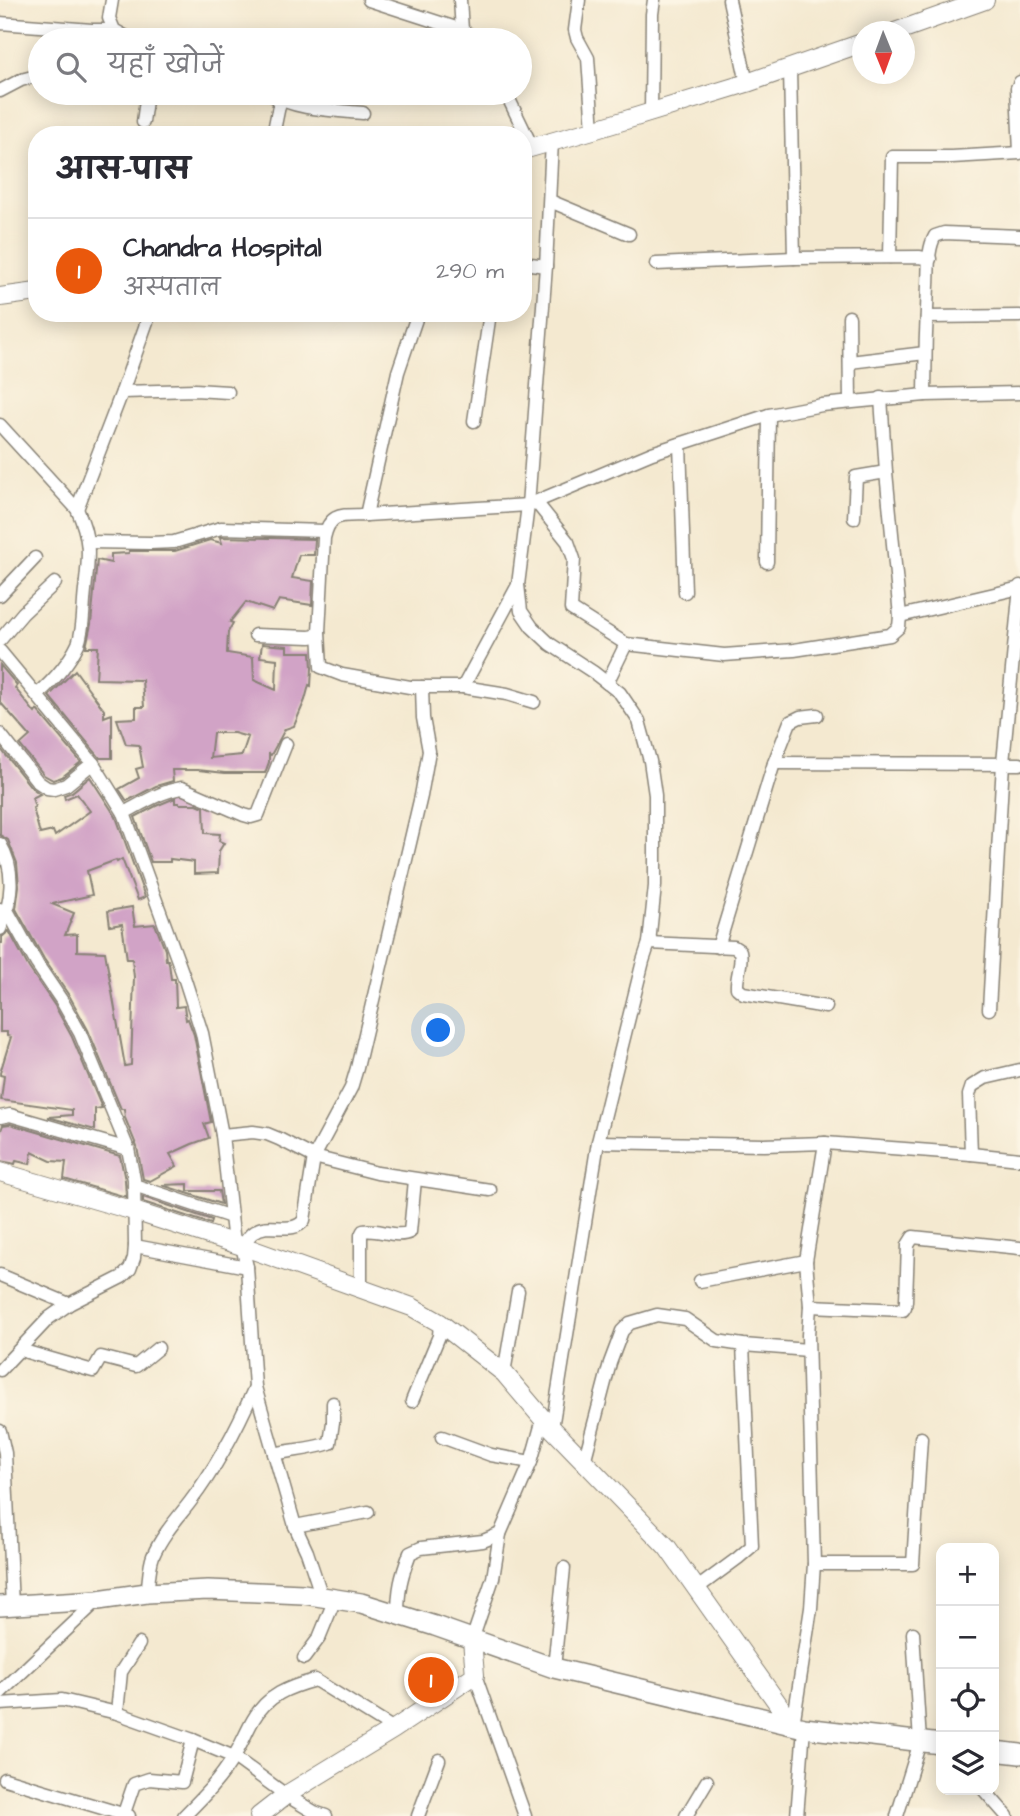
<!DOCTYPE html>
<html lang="hi">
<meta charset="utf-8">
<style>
body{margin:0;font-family:"Architects Daughter","Playpen Sans Deva",sans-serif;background:#f2f2f3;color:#2b2b33}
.controls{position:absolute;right:21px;bottom:21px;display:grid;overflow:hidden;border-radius:14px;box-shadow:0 4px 18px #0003}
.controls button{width:63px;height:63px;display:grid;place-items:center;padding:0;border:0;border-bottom:2px solid #e1e1e2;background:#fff;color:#2b2b33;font:35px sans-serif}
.compass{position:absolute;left:852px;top:21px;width:63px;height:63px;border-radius:50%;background:#fff;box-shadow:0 4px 18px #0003;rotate:179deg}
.you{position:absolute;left:439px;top:1031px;width:24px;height:24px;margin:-18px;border:5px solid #fff;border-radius:50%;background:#1a73e8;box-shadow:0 0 0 10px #1a73e833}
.badge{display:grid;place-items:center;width:46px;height:46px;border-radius:50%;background:#ea580c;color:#fff;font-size:23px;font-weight:700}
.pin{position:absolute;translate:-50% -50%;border:4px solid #fff;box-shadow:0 2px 7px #0006}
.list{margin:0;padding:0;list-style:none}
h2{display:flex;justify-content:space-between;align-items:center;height:91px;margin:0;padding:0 28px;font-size:30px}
h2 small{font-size:23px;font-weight:400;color:#7c7c81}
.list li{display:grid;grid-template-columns:46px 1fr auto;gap:21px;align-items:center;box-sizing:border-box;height:105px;padding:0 28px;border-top:2px solid #e1e1e2}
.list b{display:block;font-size:26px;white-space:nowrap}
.list p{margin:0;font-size:23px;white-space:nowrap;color:#7c7c81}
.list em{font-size:23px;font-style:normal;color:#7c7c81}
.icon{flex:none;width:38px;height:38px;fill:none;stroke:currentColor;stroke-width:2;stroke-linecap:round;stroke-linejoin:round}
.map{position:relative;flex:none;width:1020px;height:1816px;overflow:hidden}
.search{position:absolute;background:#fff;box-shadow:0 4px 18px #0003;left:28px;top:28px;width:504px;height:77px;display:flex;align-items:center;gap:18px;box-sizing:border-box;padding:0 24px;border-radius:38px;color:#7c7c81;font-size:26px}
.panel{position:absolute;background:#fff;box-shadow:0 4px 18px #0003;left:28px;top:126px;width:504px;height:196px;border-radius:28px}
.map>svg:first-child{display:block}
.building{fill:#d1a3c6;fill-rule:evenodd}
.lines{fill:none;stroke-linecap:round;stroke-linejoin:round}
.street-casing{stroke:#888276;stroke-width:15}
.secondary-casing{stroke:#888276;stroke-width:20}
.primary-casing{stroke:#888276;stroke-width:22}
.street{stroke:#fff;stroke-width:12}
.secondary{stroke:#fff;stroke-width:18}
.primary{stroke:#fff;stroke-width:19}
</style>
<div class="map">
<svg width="1020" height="1816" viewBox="0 0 1020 1816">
<rect width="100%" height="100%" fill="#fcf5e5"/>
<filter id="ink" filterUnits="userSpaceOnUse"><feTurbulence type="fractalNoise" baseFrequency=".0143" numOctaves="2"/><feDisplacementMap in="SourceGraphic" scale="14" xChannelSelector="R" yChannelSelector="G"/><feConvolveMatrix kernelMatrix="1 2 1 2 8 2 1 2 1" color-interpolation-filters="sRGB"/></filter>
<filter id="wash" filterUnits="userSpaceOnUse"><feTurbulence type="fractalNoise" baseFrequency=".00686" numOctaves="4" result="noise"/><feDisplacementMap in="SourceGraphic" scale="28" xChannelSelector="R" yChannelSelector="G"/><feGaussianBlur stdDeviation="1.57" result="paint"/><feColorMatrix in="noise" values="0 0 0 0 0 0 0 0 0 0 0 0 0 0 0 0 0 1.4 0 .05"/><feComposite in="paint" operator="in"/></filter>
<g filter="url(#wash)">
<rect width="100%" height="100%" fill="#f4e9d0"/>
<g id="blocks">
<g class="building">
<path d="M 220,537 L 315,539 L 314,555 L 299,555 L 292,578 L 313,581 L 312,605 L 279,600 L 273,611 L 246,602 L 230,622 L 233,623 L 228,632 L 227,653 L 253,657 L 254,680 L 276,690 L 277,659 L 260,657 L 262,644 L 287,646 L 287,652 L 311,652 L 312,668 L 311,686 L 309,685 L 305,700 L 294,726 L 285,729 L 271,755 L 269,754 L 269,762 L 265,773 L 225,773 L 198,770 L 172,770 L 173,781 L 156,786 L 127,801 L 119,789 L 139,778 L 136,769 L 143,767 L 139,745 L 126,744 L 117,719 L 136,718 L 136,707 L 144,707 L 142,680 L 96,679 L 98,647 L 86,647 L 91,624 L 97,560 L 111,563 L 111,554 L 129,553 L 129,551 L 175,551 L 210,540 L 222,543 ZM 213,733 L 234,733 L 248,737 L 242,755 L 210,758 Z"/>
<polygon points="0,665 17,685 15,688 35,713 37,710 81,762 62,777 53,780 44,775 20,745 30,736 0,702"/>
<polygon points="75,670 104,710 104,717 112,714 112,758 100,758 49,696"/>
<polygon points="0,748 31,787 40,794 32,798 35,807 33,808 40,834 53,831 55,836 90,811 77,794 65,799 64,795 72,792 90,777 116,817 145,897 138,900 122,859 117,862 116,860 87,871 92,895 52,904 74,913 65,935 77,934 77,951 105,952 125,1066 131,1065 134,977 132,959 127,959 122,924 110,926 108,911 132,907 135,926 155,924 165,950 166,960 168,960 169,963 171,979 175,979 176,1007 184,1006 186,1020 188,1019 194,1035 211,1122 204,1124 209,1138 192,1144 170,1154 177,1166 150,1181 143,1179 137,1147 125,1118 124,1109 121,1109 88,1030 70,997 44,959 16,909 19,886 17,863 8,840 0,835"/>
<polygon points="175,798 175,803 179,803 179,804 197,804 204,807 205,833 220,834 219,841 224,843 219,851 218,873 194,874 194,862 170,859 170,862 151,862 135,817 156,806"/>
<polygon points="9,931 29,968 55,1006 72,1037 102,1108 95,1109 95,1130 48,1117 72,1115 72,1110 1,1100 4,1076 0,1075 0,1073 11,1037 7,1036 7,1032 0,1032 0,943 2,943 2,937"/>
<polygon points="10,1124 120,1156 125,1180 126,1197 64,1179 66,1162 51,1161 32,1152 30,1164 16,1161 15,1164 11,1163 0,1161 0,1133 3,1125"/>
<polygon points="188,1184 188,1191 219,1191 221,1204 162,1185"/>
<polygon points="143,1197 212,1220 211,1224 143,1202"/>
<polygon points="428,1661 444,1667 436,1688 429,1692 418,1688"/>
</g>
</g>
</g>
<g filter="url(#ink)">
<use href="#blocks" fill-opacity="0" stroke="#888276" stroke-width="2"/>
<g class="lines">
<defs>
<g id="street">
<polyline points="112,0 109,18 114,30 132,40"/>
<polyline points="369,0 462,30 478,40"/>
<polyline points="460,0 462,30"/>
<polyline points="579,0 575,30 577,38 588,58 593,130"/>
<polyline points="729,0 747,83"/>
<polyline points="0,23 92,30 114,30"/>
<polyline points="790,69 794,258"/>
<polyline points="1020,82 1017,88 1020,152"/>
<polyline points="0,91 21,80 40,75"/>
<path d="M 268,93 C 295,110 331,110 363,113"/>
<polyline points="506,93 532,147"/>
<polyline points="651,113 652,14 654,0"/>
<polyline points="143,122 147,93"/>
<polyline points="273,135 280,101"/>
<polyline points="550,201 629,234"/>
<polyline points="890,257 892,157 952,157 1020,153"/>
<polyline points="523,263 546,266"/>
<polyline points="656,264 794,258 919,257 930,259"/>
<polyline points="849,317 850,402"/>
<polyline points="927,317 1020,316"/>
<polyline points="850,362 925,353"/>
<polyline points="122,392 195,390 228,392"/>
<path d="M 925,395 C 925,358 926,322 928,285 C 929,269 927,250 935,236 L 944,233 L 1020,236"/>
<polyline points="474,421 490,313"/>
<path d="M 0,425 L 77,509 C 94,546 87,563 84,601 C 83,615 83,631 78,644 C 68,665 54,680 37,695"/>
<polyline points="680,444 685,592"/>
<polyline points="536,502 568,542 574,559 571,609 626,644 724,655 794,650 890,635 899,627 900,616 886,472 881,398"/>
<polyline points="77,509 122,392 150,313"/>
<polyline points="366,515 398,372 418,313"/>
<polyline points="854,518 856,477 886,472"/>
<polyline points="88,542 150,543 174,542 221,528 325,531"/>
<polyline points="767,562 769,415"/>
<polyline points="0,595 35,558"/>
<polyline points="900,616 1020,588"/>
<polyline points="319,632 321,667 342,675 410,687 463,687 507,694 534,702"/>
<path d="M 255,635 L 310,637 L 315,636 L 319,632 L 324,538 C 330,511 343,516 366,515 L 528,505 L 652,453 L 769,415 L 822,405 L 925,395 L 1020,393"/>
<polyline points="0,640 23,613 55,583"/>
<polyline points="0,651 93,763 124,813 185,980 202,1033 222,1135 234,1243"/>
<polyline points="607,683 626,644"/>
<polyline points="463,687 518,585"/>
<polyline points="0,734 38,782 47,788 54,789 66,785 93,763"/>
<polyline points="774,763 1020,764"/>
<path d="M 124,813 C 143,803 161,791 182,788 L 244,815 L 251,817 L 258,815 L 286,744"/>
<path d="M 0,844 C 16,870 12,902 0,929"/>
<polyline points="0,909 8,912 37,964 62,1001 80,1033 128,1149 134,1179 135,1246 134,1258 130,1269 122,1277 69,1304 49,1318 0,1370"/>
<path d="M 649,943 L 734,947 L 740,951 C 743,964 736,975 737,988 L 743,993 L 826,1007"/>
<polyline points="718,947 774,763 790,722 800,717 817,715"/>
<polyline points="989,1009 1003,763 1020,586"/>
<polyline points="0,1117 10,1115 128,1149"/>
<polyline points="222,1135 253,1132 267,1134 279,1139 314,1157 377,1173 490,1190"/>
<polyline points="598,1142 764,1145 825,1143 971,1154 1020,1159"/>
<polyline points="971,1154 969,1095 972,1086 985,1078 1020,1070"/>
<polyline points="134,1185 231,1217"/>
<polyline points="135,1246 247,1267"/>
<polyline points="0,1275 69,1304"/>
<polyline points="700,1281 806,1261"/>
<path d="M 361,1289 L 361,1235 L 363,1231 C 378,1228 396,1239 410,1232 L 415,1180"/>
<polyline points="810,1306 903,1310 905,1307 906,1301 908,1245 913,1237 1020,1248"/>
<polyline points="20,1350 93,1371 101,1357 136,1366 158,1348"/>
<polyline points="504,1373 518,1291"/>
<polyline points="412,1401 439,1336 440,1323"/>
<polyline points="552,1428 598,1142 643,961 649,943 655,886 655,795 650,761 639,721 620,693 593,672 550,644 532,627 521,611 518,585 528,505 546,266 552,141"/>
<polyline points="0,1431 5,1453 12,1606"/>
<polyline points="442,1437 491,1455 531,1462"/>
<path d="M 274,1454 C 292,1450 312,1449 330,1443 L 333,1422 L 333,1403"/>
<polyline points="584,1462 610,1363 622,1331 630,1323 657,1315 685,1319 717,1341 743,1345 808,1350"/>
<polyline points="295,1526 368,1512"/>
<polyline points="814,1564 913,1564 921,1438"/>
<polyline points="696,1589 738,1558 752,1546 743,1345"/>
<path d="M 147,1593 C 149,1582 149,1566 153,1556 C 162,1535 177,1519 190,1502 C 216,1468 238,1426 255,1387"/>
<path d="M 322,1597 L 307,1552 L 295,1526 L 255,1387 L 247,1267 L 242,1246 C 246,1241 249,1235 254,1232 C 269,1220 293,1236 304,1220 L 314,1157 L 351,1088 L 357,1068 L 421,796 L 429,751 L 423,718 L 422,687"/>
<path d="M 398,1615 C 398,1589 401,1577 410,1553 L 421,1548 L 483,1541 L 500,1534 L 531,1462 L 543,1419"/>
<polyline points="472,1640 493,1578 500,1534"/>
<polyline points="304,1658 319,1638 335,1599"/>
<polyline points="554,1668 564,1568"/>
<polyline points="475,1675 525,1816"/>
<polyline points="0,1693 98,1600"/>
<polyline points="0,1704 62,1700 117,1713 193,1740 234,1757 286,1795 314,1812 326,1816"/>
<polyline points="117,1713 121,1672 139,1644"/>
<polyline points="793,1725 811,1608 814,1564 808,1335 810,1306 806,1261 825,1143"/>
<polyline points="5,1779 129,1816"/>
<polyline points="984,1790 1007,1816"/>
<polyline points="123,1816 134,1784 149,1779 182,1782 193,1740"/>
<path d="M 184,1816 C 202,1798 220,1780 233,1758 C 241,1746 246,1732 253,1720 C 267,1695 289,1687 315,1680 L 394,1729"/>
<polyline points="418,1816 439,1760"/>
<polyline points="686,1816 707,1781"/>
<polyline points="797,1816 804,1728"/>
<polyline points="897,1816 920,1742 913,1633"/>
</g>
<g id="secondary">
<polyline points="895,32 985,0"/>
<polyline points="523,150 593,130 747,83 862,43"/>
<polyline points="0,297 37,292"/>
<polyline points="0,1172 134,1211 242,1246 412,1307 440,1323 504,1373 543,1419 667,1547 793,1725"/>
<polyline points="259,1816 286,1795 394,1729 475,1675 472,1640"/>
</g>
<g id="primary">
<polyline points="0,1606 98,1600 147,1593 208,1590 303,1594 361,1603 435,1626 554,1668 804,1728 941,1744"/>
<polyline points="994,1751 1020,1754"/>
</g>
</defs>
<use href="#street" class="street-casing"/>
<use href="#secondary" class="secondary-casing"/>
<use href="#primary" class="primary-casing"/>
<use href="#street" class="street"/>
<use href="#secondary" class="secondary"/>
<use href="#primary" class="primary"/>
</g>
</g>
</svg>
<div class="controls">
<button>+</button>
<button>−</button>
<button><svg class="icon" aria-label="locate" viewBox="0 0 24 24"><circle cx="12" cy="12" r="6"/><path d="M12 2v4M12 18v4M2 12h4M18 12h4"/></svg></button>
<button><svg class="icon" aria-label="layers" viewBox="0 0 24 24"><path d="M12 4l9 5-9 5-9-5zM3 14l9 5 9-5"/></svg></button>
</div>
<svg class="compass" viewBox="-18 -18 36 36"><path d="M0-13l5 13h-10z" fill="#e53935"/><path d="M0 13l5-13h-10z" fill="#7c7c81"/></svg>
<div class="you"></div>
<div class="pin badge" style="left:431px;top:1680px">1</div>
<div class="search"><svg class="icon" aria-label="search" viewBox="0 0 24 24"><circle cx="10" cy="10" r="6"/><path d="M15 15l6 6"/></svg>यहाँ खोजें</div>
<section class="panel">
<h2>आस-पास<small></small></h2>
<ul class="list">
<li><span class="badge">1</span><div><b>Chandra Hospital</b><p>अस्पताल</p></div><em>290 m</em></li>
</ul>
</section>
</div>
